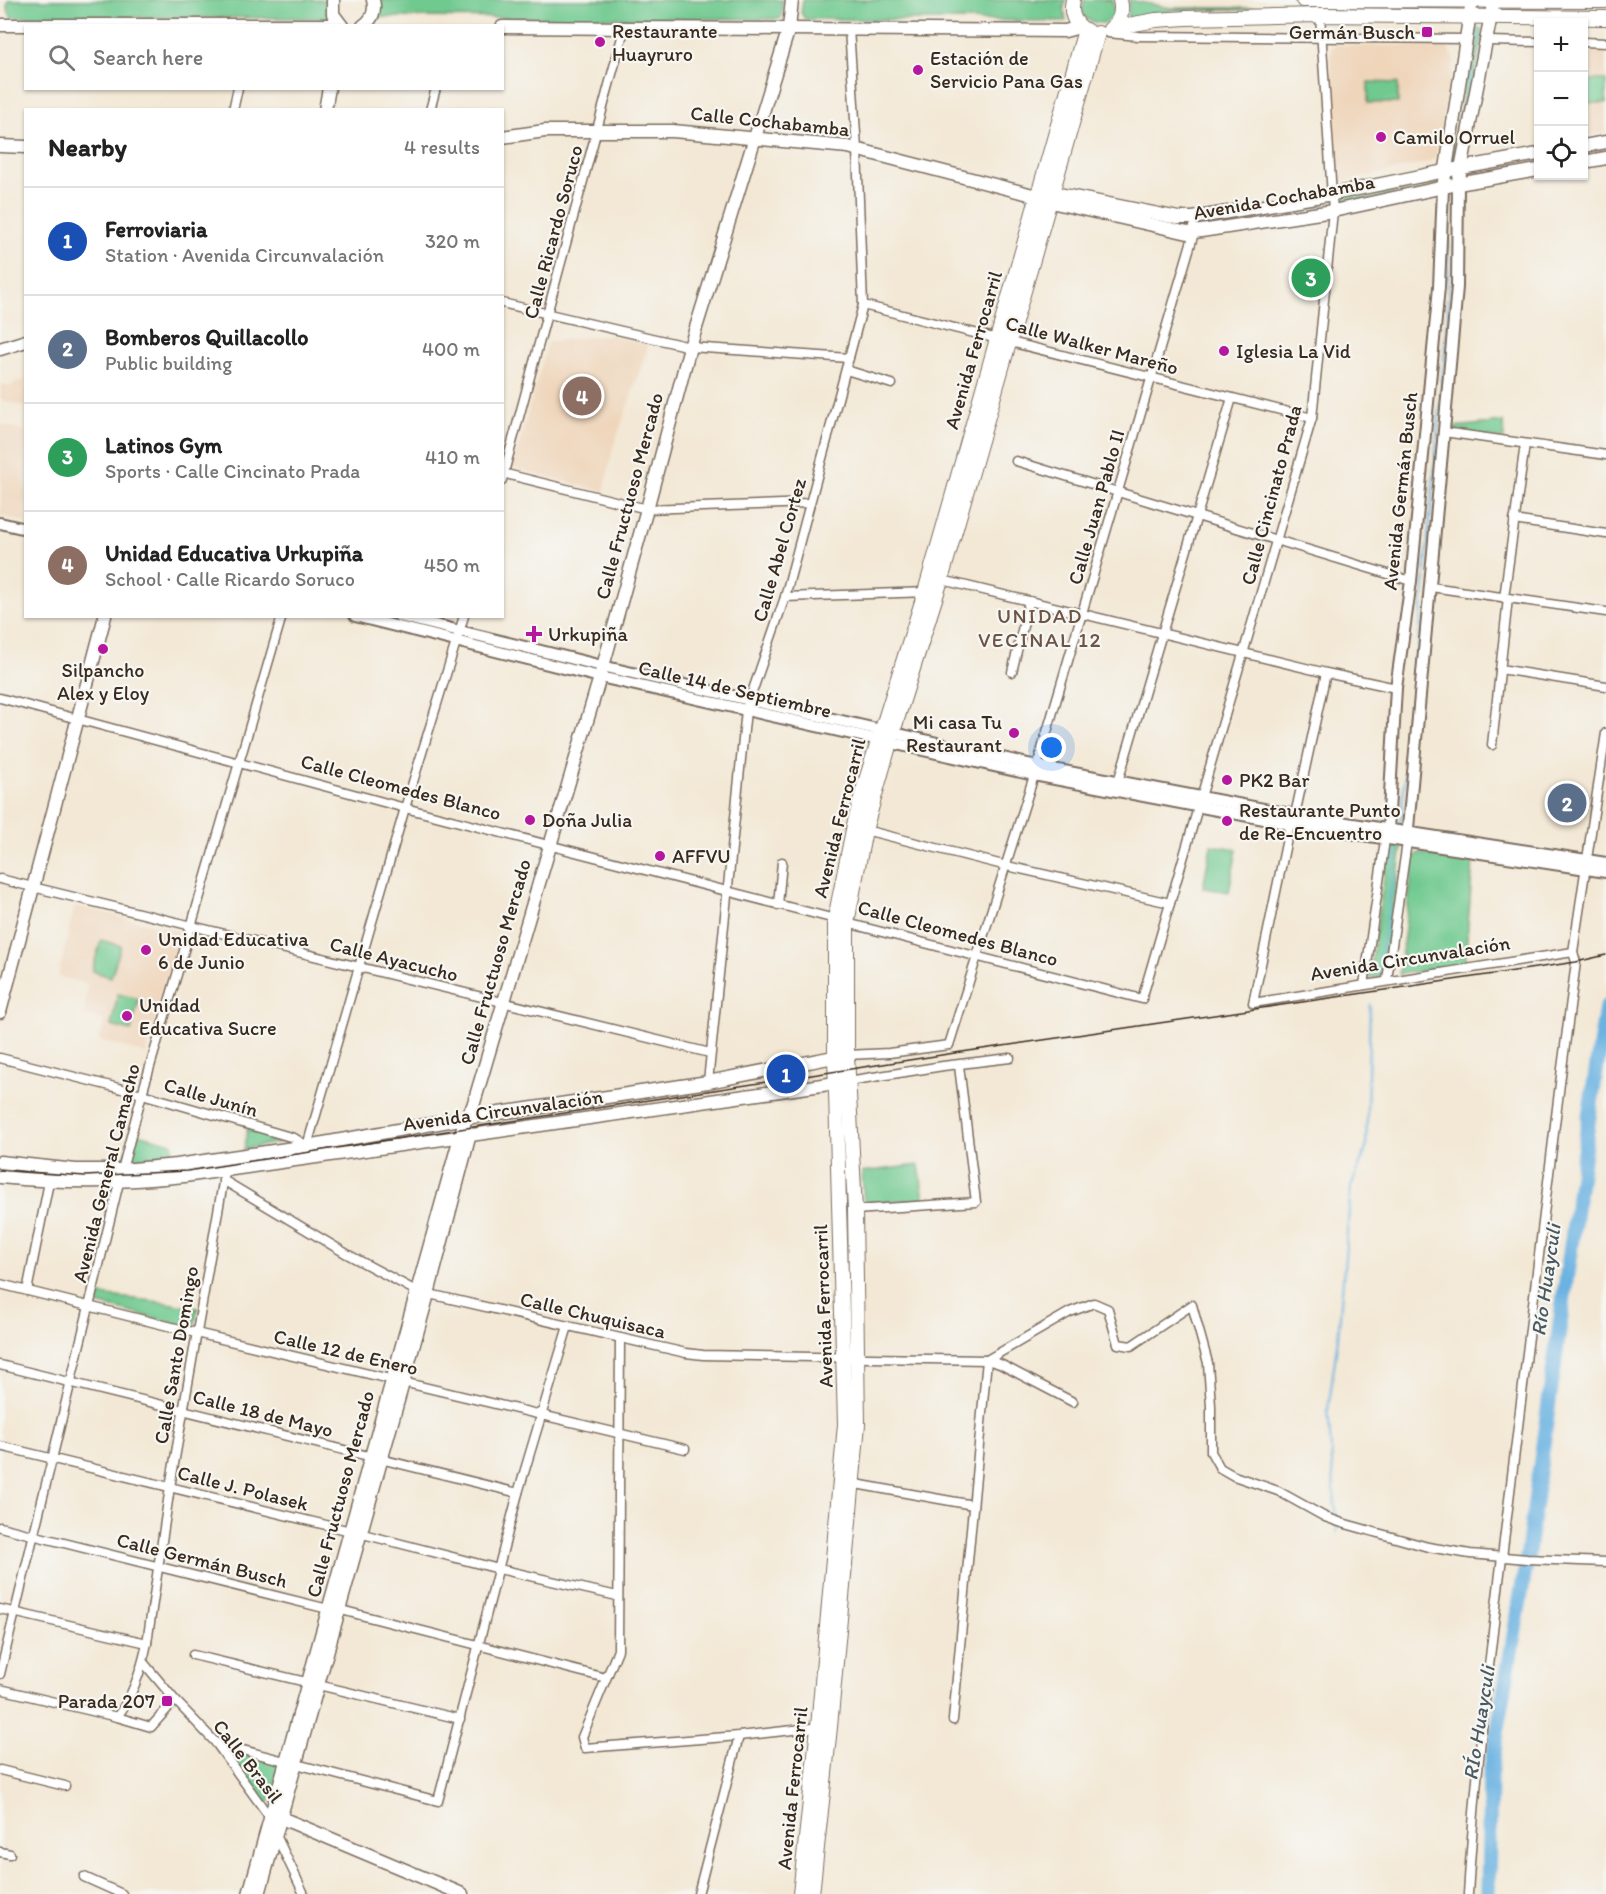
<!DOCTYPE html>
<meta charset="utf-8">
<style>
body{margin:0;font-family:Itim,sans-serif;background:#f6f6f6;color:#222}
.controls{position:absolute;right:18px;top:18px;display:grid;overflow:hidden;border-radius:0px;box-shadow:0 2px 4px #0004}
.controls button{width:54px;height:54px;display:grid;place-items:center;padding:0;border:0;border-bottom:2px solid #e0e0e0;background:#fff;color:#222;font:30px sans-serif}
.you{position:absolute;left:1052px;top:748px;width:21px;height:21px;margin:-15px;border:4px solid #fff;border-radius:50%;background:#1a73e8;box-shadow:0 0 0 9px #1a73e833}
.badge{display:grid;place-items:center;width:39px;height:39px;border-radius:50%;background:#0f766e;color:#fff;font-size:20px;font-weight:700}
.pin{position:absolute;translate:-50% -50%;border:3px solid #fff;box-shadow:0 2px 6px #0006}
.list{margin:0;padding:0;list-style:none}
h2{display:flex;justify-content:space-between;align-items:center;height:78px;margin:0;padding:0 24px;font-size:26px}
h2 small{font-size:20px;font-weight:400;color:#767676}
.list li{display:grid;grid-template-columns:39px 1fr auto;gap:18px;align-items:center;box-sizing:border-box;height:108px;padding:0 24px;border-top:2px solid #e0e0e0}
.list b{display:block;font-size:22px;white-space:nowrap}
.list p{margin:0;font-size:20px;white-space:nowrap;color:#767676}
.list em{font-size:20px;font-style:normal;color:#767676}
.icon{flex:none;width:33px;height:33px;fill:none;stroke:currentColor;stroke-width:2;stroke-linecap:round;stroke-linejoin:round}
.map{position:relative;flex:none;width:1606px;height:1894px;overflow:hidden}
.search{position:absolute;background:#fff;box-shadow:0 2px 4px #0004;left:24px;top:24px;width:480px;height:66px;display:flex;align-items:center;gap:15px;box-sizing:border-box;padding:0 21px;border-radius:0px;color:#767676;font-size:22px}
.panel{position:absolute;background:#fff;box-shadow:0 2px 4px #0004;left:24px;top:108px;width:480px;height:510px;border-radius:0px}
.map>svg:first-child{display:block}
.built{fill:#efd6bb}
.green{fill:#6fc98f;stroke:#557a56;stroke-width:1.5}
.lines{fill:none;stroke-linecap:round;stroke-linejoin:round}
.stream{stroke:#6ab2e1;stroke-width:2}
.river{stroke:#6ab2e1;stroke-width:15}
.minor-casing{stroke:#7b6c5e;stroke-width:11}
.tertiary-casing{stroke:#7b6c5e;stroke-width:14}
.secondary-casing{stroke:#7b6c5e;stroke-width:15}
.primary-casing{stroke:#7b6c5e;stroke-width:15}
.trunk-casing{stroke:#7b6c5e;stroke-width:16}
.minor{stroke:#fff;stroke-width:8}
.tertiary{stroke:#fff;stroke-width:10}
.secondary{stroke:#fff;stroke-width:12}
.primary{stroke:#fff;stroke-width:12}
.trunk{stroke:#fff;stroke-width:14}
.tram{stroke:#3b2a1e;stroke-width:1.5}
.poi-dot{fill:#b5179e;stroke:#f6f6f2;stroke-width:2}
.labels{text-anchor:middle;stroke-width:4.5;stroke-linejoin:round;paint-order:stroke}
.poi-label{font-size:20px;fill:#3b2a1e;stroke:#f6f6f2;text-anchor:start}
.street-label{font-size:20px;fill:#3b2a1e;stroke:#f6f6f2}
.neighbourhood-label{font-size:21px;letter-spacing:1.5px;fill:#6e5444;stroke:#f6f6f2}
.water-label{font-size:21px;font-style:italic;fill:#4b5a62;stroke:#f6f6f2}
</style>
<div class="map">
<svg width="1606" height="1894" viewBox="0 0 1606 1894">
<rect width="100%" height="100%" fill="#f6f6f2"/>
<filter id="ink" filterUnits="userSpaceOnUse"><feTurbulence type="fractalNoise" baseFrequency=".0167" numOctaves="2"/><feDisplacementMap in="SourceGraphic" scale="12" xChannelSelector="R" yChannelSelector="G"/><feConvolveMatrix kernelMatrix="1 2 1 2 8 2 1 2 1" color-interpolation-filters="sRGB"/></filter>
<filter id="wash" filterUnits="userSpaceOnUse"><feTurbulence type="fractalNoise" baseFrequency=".008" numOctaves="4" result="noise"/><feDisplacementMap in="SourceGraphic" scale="24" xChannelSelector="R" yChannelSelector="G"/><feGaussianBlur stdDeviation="1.35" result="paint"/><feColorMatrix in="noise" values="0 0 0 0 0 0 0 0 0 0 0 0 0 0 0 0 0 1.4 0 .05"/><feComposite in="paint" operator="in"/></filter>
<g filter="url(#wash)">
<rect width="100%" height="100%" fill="#f3e8d5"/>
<g class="built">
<polygon points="1336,45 1442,46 1449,50 1454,59 1436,157 1429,162 1343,182 1339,181 1337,178 1330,53 1331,48"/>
<polygon points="1584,46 1606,46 1606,133 1584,136"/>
<polygon points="611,335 649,344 613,448 604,492 512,468 548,342"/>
<polygon points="25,373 25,407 0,399 0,384 12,386 15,382 25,380"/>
<polygon points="0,424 25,431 25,522 0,516"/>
<polygon points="75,906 179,931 146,1054 99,1040 104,1021 84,1015 87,984 58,976"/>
</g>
<g class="green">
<polygon points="8,0 327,0 327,18 11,17 7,7"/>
<polygon points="379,0 782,0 782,13 780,19 379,17"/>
<polygon points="803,0 1066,0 1064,8 1066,21 805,19 801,13"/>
<path d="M 1084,0 L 1112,0 L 1115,13 L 1106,23 C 1095,23 1087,23 1082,12 Z"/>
<polygon points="1129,0 1171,8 1462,8 1462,10 1173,10 1128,18"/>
<polygon points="1474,29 1483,29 1460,161 1451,162"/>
<rect x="1586" y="80" width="20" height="23"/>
<polygon points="1368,82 1398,83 1398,103 1368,103"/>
<polygon points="1435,178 1438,182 1437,184 1342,204 1339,201 1341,198"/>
<polygon points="1323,201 1324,206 1321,207 1204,225 1204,223 1205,221"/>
<polygon points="1503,422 1504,439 1455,432 1454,427"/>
<polygon points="1389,844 1402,847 1383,976 1369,978"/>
<polygon points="1211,845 1237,849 1229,892 1203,888"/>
<polygon points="1419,853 1473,861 1465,964 1399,974 1414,857"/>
<polygon points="101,940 121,946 111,977 92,971"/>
<polygon points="118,994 139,999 131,1031 111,1026"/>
<polygon points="248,1126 290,1140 244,1149"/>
<polygon points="135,1133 172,1143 173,1148 171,1154 129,1160"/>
<polygon points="919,1165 924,1199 864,1203 862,1172"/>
<polygon points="99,1295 153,1301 198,1308 194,1328 97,1304"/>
<polygon points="230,1752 278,1763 280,1766 269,1803 265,1803 228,1756"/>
</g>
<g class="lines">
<g class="stream">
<polyline points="1455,162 1478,32"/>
<polyline points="1400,827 1424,586 1448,318 1448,197"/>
<polyline points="1378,974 1397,850"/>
<polyline points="1336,1517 1328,1410 1338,1338 1351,1187 1366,1149 1370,1005"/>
<polyline points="1337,1523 1337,1532"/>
</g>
<polyline class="river" points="1488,1894 1490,1775 1527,1559 1590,1110 1606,1007"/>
</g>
</g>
<g filter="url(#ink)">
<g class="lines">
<defs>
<g id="minor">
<polyline points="1108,33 1138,36 1467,39"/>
<polyline points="1487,41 1538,42"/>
<polyline points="1584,42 1606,43"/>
<polyline points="233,110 238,88"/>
<polyline points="430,110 436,88"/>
<polyline points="502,303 690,347 849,358"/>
<polyline points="863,305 1312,418"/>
<polyline points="846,370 892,384"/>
<polyline points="1444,432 1606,455"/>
<polyline points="1016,461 1411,581"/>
<polyline points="502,473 647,509 810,503"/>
<polyline points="502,480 625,26"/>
<polyline points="1514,520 1606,534"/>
<polyline points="938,579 1326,673 1396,688"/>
<polyline points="1431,587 1606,612"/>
<polyline points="785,597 928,592"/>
<polyline points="1504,598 1525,444"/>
<polyline points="1500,669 1606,686"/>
<polyline points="1012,672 1029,601"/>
<polyline points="1326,673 1295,815 1290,824 1253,1003 1573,952"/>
<polyline points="0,698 405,808 835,919"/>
<polyline points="1492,745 1508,598"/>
<polyline points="1117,785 1232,398"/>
<polyline points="865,830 1007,866 1170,903"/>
<polyline points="0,879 710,1053"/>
<polyline points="778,905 782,862"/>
<polyline points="847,923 1142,999 1312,418 1333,211 1320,15"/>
<polyline points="1387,980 1407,842"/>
<polyline points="1364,985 1385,840"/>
<polyline points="847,1055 889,1053 949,1045 1037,766 1194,233 1194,227"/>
<polyline points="0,1058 142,1094 294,1138 307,1146 405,808 464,616"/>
<polyline points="848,1081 943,1066 1010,1058"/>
<polyline points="708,1082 746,710 785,597 863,305 857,149 849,29"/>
<polyline points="223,1180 347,1254 416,1291 686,1353 703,1355 987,1360 1000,1364 1073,1402"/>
<polyline points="855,1210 976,1202 959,1066"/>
<polyline points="0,1284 196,1333 685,1449"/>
<polyline points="27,1291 49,1182"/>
<polyline points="620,1338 618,1650 582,1737 585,1748 739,1736 820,1727"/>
<polyline points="987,1360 1070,1312 1094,1303 1108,1309 1118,1344 1131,1346 1192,1305 1208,1363 1211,1406 1211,1452 1220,1468 1234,1476 1278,1491 1325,1517 1342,1523 1428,1547 1470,1554 1527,1559 1606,1562"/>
<polyline points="0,1365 518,1493"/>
<polyline points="0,1446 359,1533 499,1569 617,1596"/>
<polyline points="850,1483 973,1505"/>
<polyline points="0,1527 328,1609 337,1609 606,1678"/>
<polyline points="0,1609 147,1643"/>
<polyline points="193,1655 460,1719"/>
<polyline points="143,1662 175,1700 216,1743 271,1819"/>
<polyline points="0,1674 122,1170 142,1094 282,616"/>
<polyline points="0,1689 117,1717 151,1727 175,1700"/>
<path d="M 117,1717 C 132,1697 142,1668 147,1643 L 170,1487 L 224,1177"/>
<polyline points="953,1720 987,1360"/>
<polyline points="216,1743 438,1801 518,1493 568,1326"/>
<polyline points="0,1770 65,1786"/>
<polyline points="276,1835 304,1894"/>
<polyline points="0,1852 10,1854"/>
<polyline points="84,1877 122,1894"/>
<polyline points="698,1894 739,1736"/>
<path d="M 1468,1894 C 1476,1762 1493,1631 1509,1500 C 1530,1320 1552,1141 1576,962 L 1573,952 L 1606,733"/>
</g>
<g id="tertiary">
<polyline points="0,523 26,529"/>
<polyline points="355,616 600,677 1034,775 1290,824 1606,872"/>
<polyline points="399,616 602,666 1037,766 1295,815 1606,863"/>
<polyline points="1386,837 1388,830 1396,688 1411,581 1439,287 1443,188"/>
<polyline points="1407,839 1457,287 1458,184"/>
</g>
<g id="secondary">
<polyline points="325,110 329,88"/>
<polyline points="502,137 545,131 673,131 848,147 1029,194 1036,199"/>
<polyline points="0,146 26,147"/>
<polyline points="1458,184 1494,0"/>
<polyline points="1443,188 1472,0"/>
<polyline points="0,349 26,341"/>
<polyline points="0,1012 105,616"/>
<polyline points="272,1818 279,1817 462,1894"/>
<polyline points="249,1894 460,1137 466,1118 473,1106 600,677 647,509 690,347 789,28 792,0"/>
<polyline points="259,1894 428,1294 470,1134"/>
</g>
<g id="primary">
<polyline points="333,0 333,14 342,26"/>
<polyline points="0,25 341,25"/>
<path d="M 363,26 C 372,20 376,11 373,0"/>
<polyline points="502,27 1065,31 1080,27"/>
<polyline points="1584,146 1606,142"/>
<polyline points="1584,162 1606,158"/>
<polyline points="1044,191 1178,218 1193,218 1333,194 1445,171 1538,154"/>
<polyline points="1042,200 1188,233 1333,211 1458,184 1538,170"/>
<polyline points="0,1162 76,1170 122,1170 177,1165 307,1146 466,1118 708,1082 844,1055"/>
<path d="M 0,1177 C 62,1183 122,1183 184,1176 L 843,1082"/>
</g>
<g id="trunk">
<path d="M 1073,0 C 1069,16 1076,27 1091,33"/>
<polyline points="1303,0 1606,1"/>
<polyline points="1112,28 1156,20 1186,18 1320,15 1606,18"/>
<path d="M 1110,29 C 1120,22 1123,12 1120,0"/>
<polyline points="800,1894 818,1727 845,1424 835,1056 835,919 854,825 865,783 925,592 1085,30"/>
<polyline points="812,1894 830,1727 858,1424 855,1210 847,1055 847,923 865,830 893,732 941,580 1098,33"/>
</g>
</defs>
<use href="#minor" class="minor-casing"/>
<use href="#tertiary" class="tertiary-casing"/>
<use href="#secondary" class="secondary-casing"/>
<use href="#primary" class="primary-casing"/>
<use href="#trunk" class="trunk-casing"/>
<use href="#minor" class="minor"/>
<use href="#tertiary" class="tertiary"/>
<use href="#secondary" class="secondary"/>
<use href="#primary" class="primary"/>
<use href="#trunk" class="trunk"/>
<polyline class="tram" points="0,1170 85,1176 187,1171 948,1054 1576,962 1606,955"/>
</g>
</g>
<g class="poi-dot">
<rect x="1421" y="26" width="12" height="12" rx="3"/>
<circle cx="600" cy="42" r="6"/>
<circle cx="918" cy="70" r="6"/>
<circle cx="1381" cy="137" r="6"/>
<circle cx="1224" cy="351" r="6"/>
<path d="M531 625h6v6h6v6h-6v6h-6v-6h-6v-6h6z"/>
<circle cx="103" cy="649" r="6"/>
<circle cx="1014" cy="733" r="6"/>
<circle cx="1227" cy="780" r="6"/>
<circle cx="530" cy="820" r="6"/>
<circle cx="1227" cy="821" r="6"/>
<circle cx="660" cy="856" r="6"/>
<circle cx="146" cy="950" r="6"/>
<circle cx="127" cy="1016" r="6"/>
<rect x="161" y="1695" width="12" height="12" rx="3"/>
</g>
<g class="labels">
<g class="poi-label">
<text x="612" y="38">Restaurante<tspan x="612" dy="23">Huayruro</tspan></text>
<text x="1415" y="39" text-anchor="end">Germán Busch</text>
<text x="930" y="65">Estación de<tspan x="930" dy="23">Servicio Pana Gas</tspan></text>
<text x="1393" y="144">Camilo Orruel</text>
<text x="1236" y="358">Iglesia La Vid</text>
<text x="548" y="641">Urkupiña</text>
<text x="103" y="677" text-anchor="middle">Silpancho<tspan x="103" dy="23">Alex y Eloy</tspan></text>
<text x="1002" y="729" text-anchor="end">Mi casa Tu<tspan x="1002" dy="23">Restaurant</tspan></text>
<text x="1239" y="787">PK2 Bar</text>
<text x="1239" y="817">Restaurante Punto<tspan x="1239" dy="23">de Re-Encuentro</tspan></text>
<text x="542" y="827">Doña Julia</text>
<text x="672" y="863">AFFVU</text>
<text x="158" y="946">Unidad Educativa<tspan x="158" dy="23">6 de Junio</tspan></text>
<text x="139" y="1012">Unidad<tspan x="139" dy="23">Educativa Sucre</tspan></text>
<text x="155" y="1708" text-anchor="end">Parada 207</text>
</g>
<g class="street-label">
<text transform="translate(770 121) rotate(6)" y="7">Calle Cochabamba</text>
<text transform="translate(1284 197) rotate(-10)" y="7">Avenida Cochabamba</text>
<text transform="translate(553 232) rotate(-75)" y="7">Calle Ricardo Soruco</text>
<text transform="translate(1092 345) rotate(15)" y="7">Calle Walker Mareño</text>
<text transform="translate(973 350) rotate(-74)" y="7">Avenida Ferrocarril</text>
<text transform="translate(1400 491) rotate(-84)" y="7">Avenida Germán Busch</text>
<text transform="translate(1271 495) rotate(-75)" y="7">Calle Cincinato Prada</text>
<text transform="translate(629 496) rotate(-75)" y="7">Calle Fructuoso Mercado</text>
<text transform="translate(1096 507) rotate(-74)" y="7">Calle Juan Pablo II</text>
<text transform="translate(779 550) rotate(-74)" y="7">Calle Abel Cortez</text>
<text transform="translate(735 689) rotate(13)" y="7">Calle 14 de Septiembre</text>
<text transform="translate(401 787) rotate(15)" y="7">Calle Cleomedes Blanco</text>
<text transform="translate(839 818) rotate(-76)" y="7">Avenida Ferrocarril</text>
<text transform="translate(958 933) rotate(15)" y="7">Calle Cleomedes Blanco</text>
<text transform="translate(1410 958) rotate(-9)" y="7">Avenida Circunvalación</text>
<text transform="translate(394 959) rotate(14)" y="7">Calle Ayacucho</text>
<text transform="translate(495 962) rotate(-74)" y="7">Calle Fructuoso Mercado</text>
<text transform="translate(211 1097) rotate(16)" y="7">Calle Junín</text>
<text transform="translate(503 1110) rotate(-8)" y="7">Avenida Circunvalación</text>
<text transform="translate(106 1173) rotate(-76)" y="7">Avenida General Camacho</text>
<text transform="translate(823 1306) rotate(-92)" y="7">Avenida Ferrocarril</text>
<text transform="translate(593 1315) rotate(13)" y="7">Calle Chuquisaca</text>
<text transform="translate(346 1352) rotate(13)" y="7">Calle 12 de Enero</text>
<text transform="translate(176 1355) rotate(-80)" y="7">Calle Santo Domingo</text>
<text transform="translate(263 1413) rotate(14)" y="7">Calle 18 de Mayo</text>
<text transform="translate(243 1488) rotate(14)" y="7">Calle J. Polasek</text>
<text transform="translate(340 1494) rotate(-75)" y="7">Calle Fructuoso Mercado</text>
<text transform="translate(202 1560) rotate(14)" y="7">Calle Germán Busch</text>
<text transform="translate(248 1761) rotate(52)" y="7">Calle Brasil</text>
<text transform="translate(792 1788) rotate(-84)" y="7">Avenida Ferrocarril</text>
</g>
<g class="neighbourhood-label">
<text x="1040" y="623">UNIDAD<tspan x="1040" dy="24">VECINAL 12</tspan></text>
</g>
<g class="water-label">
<text transform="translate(1546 1280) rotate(-82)" y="7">Río Huayculi</text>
<text transform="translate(1479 1723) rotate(-81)" y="7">RÍo Huayculi</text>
</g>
</g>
</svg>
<div class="controls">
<button>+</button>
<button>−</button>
<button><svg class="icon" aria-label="locate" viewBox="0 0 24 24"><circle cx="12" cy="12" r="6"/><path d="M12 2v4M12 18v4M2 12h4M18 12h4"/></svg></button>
</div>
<div class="you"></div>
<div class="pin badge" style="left:786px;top:1074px;background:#1a4fb4">1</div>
<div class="pin badge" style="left:1567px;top:803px;background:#5c6f8a">2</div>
<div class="pin badge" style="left:1311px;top:278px;background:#2e9e5b">3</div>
<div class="pin badge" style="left:582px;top:396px;background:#8d6e63">4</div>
<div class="search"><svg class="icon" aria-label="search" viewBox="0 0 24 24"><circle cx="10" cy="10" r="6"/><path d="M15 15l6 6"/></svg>Search here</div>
<section class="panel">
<h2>Nearby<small>4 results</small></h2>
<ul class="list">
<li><span class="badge" style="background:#1a4fb4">1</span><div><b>Ferroviaria</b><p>Station · Avenida Circunvalación</p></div><em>320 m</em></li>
<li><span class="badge" style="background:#5c6f8a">2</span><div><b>Bomberos Quillacollo</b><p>Public building</p></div><em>400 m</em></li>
<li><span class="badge" style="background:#2e9e5b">3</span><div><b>Latinos Gym</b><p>Sports · Calle Cincinato Prada</p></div><em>410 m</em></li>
<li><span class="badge" style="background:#8d6e63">4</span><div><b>Unidad Educativa Urkupiña</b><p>School · Calle Ricardo Soruco</p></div><em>450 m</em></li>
</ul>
</section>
</div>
